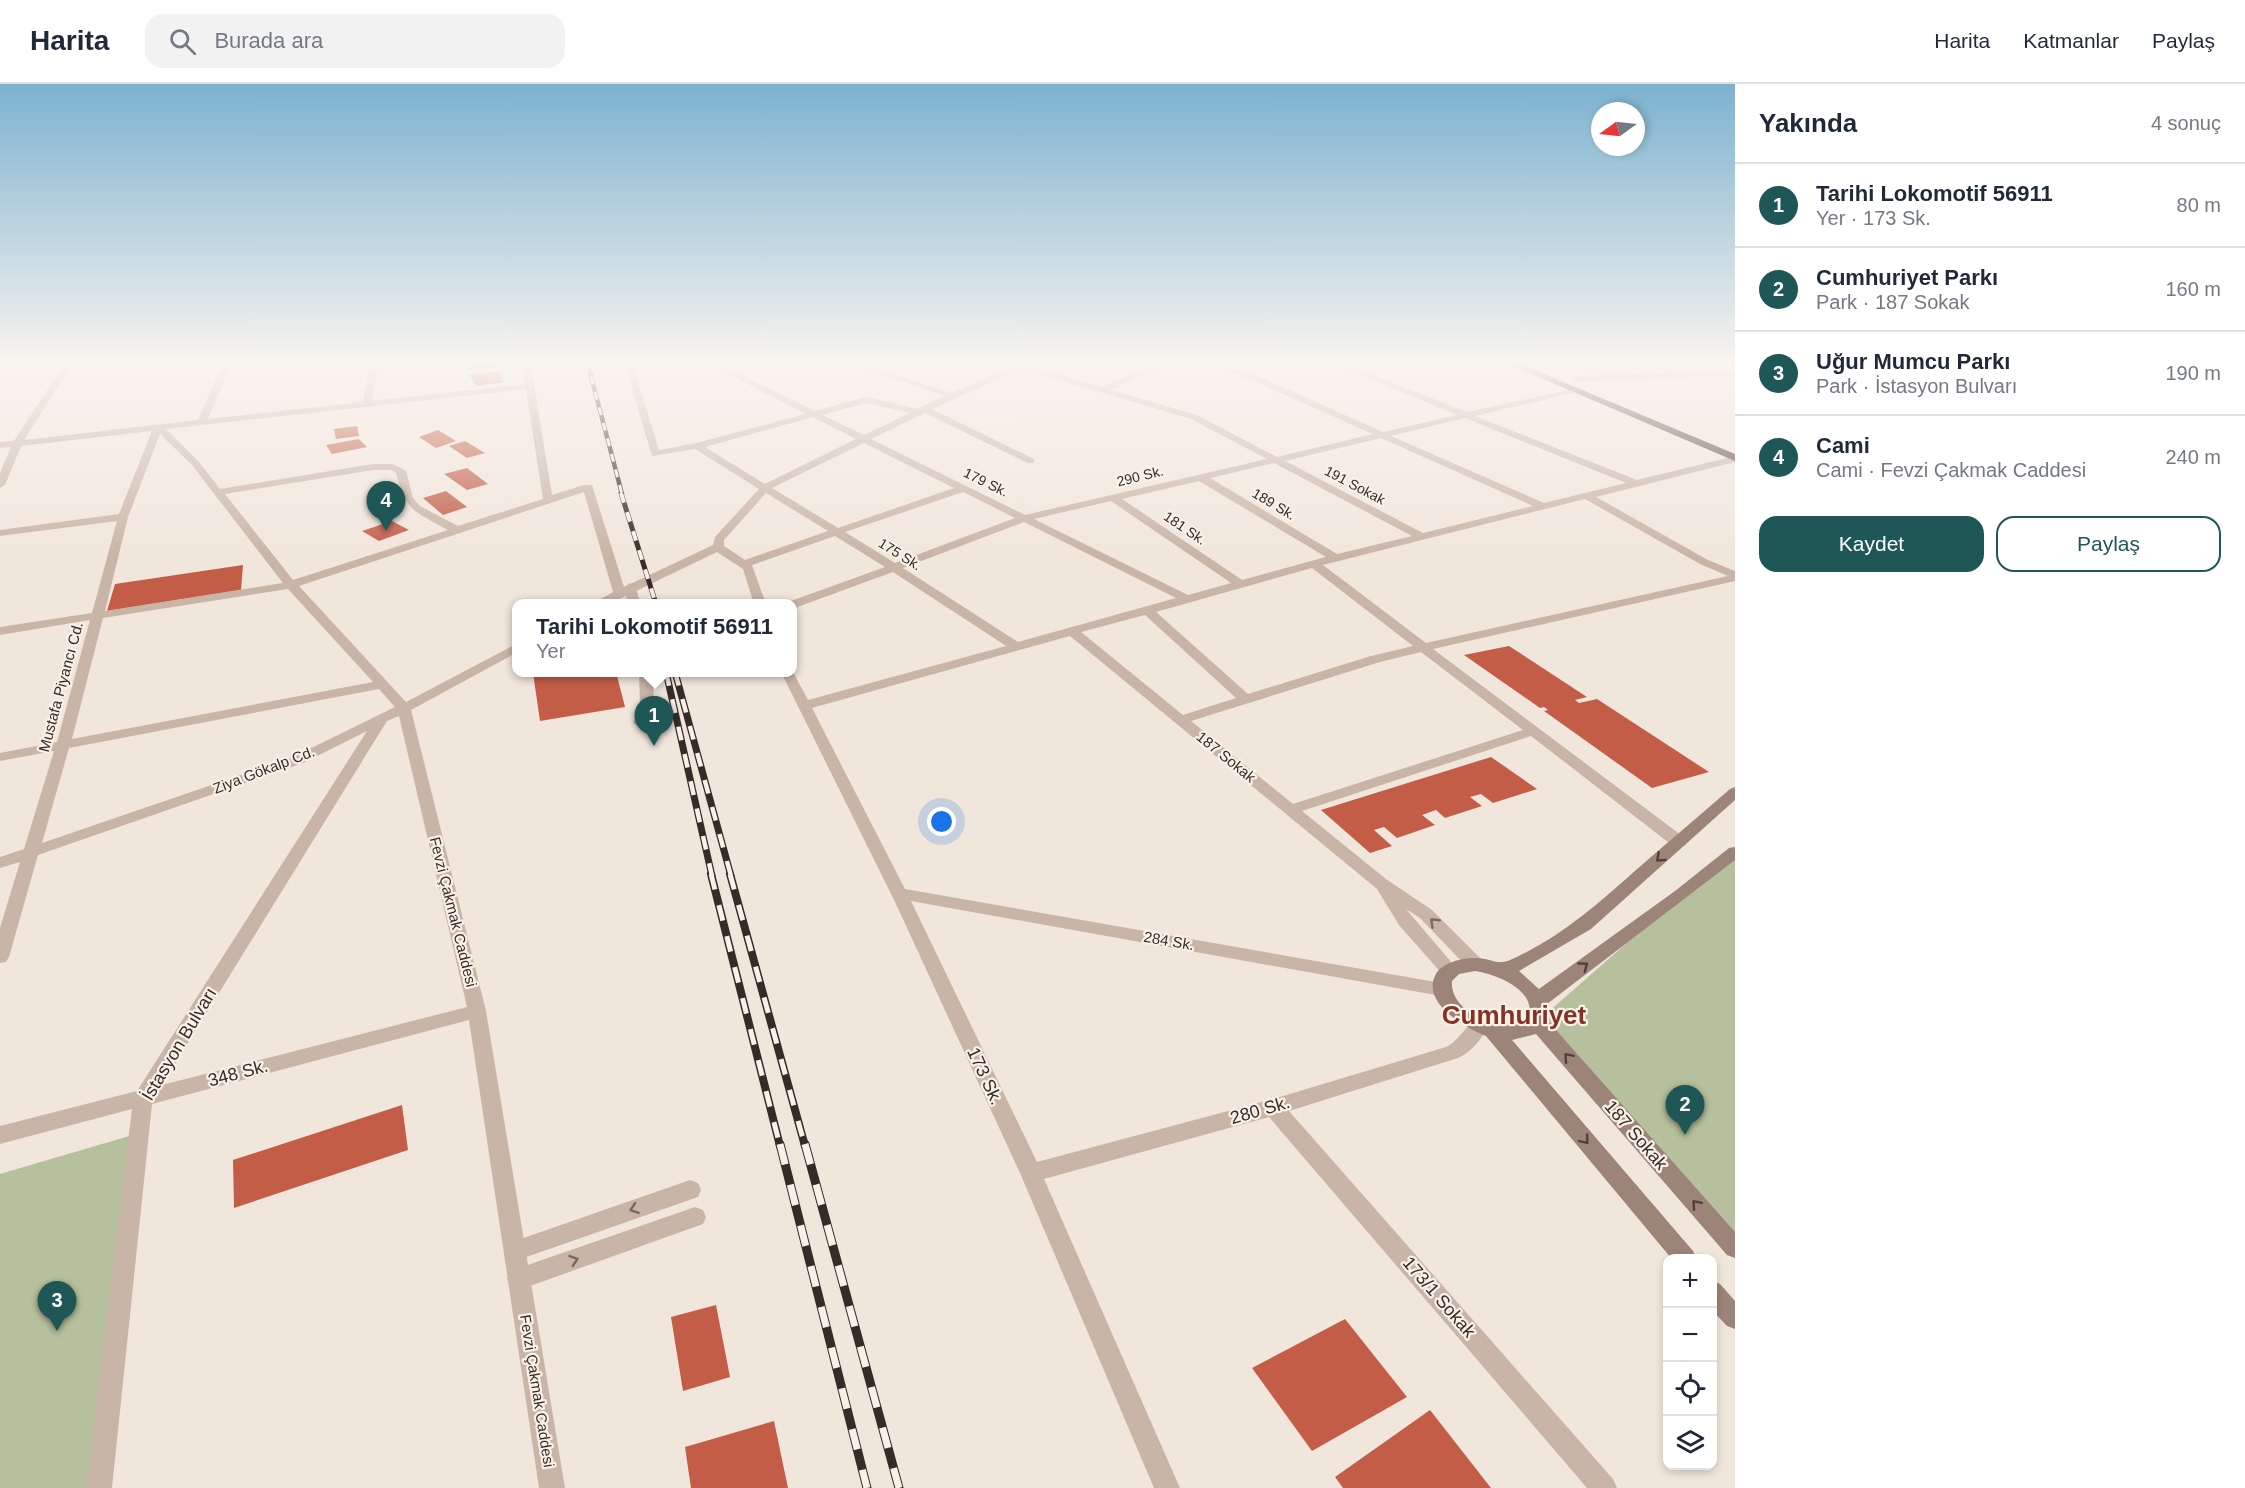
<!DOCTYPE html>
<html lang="tr">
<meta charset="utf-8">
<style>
body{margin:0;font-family:Arial,sans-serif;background:#f2f2f3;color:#1f2937}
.controls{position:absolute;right:18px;bottom:18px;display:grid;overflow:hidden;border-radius:12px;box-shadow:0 3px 9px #0003}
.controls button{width:54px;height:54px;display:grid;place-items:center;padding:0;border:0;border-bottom:2px solid #e0e1e3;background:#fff;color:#1f2937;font:30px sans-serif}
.compass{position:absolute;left:1591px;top:18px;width:54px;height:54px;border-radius:50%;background:#fff;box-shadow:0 3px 9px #0003;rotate:255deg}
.you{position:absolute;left:942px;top:738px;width:21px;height:21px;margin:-15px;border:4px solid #fff;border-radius:50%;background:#1a73e8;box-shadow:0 0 0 9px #1a73e833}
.badge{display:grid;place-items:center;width:39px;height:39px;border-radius:50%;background:#1f5656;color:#fff;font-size:20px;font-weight:700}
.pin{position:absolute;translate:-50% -50px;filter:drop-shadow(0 2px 3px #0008)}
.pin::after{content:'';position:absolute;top:32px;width:21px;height:18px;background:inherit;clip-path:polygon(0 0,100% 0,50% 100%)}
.popup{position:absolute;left:512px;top:515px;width:285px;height:78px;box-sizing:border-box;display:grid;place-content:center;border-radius:12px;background:#fff;filter:drop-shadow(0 2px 4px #0005);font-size:20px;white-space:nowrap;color:#747a83}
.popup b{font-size:22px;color:#1f2937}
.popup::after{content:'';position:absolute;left:50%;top:100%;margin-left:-12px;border:12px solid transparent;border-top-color:#fff}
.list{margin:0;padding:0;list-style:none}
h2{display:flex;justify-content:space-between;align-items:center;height:78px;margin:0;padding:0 24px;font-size:26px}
h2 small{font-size:20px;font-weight:400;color:#747a83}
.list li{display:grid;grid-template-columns:39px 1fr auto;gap:18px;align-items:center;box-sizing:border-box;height:84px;padding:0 24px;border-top:2px solid #e0e1e3}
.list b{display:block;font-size:22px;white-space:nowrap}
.list p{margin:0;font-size:20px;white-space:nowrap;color:#747a83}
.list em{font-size:20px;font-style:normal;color:#747a83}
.actions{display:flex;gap:12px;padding:18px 24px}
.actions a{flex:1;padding:14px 0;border:2px solid #1f5656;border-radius:18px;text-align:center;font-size:21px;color:#1f5656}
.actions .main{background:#1f5656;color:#fff}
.icon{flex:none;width:33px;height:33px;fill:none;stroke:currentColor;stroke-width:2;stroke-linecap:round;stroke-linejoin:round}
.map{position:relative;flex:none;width:1735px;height:1404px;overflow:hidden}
header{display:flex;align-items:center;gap:36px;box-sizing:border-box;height:84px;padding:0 30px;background:#fff;border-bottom:2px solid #e0e1e3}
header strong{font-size:28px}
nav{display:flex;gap:33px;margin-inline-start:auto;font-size:21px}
.search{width:420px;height:54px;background:#f2f2f3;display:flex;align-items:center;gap:15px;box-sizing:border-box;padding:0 21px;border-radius:18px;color:#747a83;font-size:22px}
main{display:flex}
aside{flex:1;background:#fff}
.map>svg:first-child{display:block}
.green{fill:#b6c09c}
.building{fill:#c35d48}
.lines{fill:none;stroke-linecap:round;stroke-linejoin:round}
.lane{fill:#c9b5a8;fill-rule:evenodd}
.street{fill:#c9b5a8;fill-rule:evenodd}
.secondary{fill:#9d8479;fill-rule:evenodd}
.highway{fill:#57453f;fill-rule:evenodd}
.rail-far4-casing{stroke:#362b28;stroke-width:4.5}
.rail-far3-casing{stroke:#362b28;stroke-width:5}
.rail-far2-casing{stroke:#362b28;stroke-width:7}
.rail-far1-casing{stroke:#362b28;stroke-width:8}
.rail-casing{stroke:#362b28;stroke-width:9}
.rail-far4{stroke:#f9f0e8;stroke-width:3;stroke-dasharray:8;stroke-linecap:butt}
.rail-far3{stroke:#f9f0e8;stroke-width:4;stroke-dasharray:10;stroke-linecap:butt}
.rail-far2{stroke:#f9f0e8;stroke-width:4.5;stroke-dasharray:14;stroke-linecap:butt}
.rail-far1{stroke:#f9f0e8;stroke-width:5;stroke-dasharray:16;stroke-linecap:butt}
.rail{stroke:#f9f0e8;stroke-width:7;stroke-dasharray:21;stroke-linecap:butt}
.oneway{stroke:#50413c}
.oneway2{stroke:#786962}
.labels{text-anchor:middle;stroke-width:4.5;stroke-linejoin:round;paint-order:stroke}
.far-street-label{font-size:14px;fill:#362b28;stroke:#f9f0e8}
.street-label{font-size:15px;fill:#362b28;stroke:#f9f0e8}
.near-street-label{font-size:18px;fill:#362b28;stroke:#f9f0e8}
.near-district-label{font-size:26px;font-weight:bold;fill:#833323;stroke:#f9f0e8}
</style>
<header>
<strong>Harita</strong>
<div class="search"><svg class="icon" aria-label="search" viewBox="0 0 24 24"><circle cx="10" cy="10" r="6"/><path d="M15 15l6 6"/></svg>Burada ara</div>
<nav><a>Harita</a><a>Katmanlar</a><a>Paylaş</a></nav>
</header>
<main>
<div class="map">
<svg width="1735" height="1404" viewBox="0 0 1735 1404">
<rect width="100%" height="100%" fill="#f1e6dc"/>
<g class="green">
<polygon points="1735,768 1735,1164 1537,938 1681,811"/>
<polygon points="136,1050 95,1404 0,1404 0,1090"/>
</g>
<g class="building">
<polygon points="484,277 497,277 499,283 469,286 468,278"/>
<polygon points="499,287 504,298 476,302 469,290"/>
<polygon points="357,342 359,352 336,355 334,345"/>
<polygon points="438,346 456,357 436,364 419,353"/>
<polygon points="359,355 367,363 332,370 326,361"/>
<polygon points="465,357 485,369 467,374 449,362"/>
<polygon points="467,384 488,400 467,406 444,390"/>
<polygon points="446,407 467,423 443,431 423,414"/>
<polygon points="392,437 409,446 379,457 362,447"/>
<polygon points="243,481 241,506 107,527 115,500"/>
<polygon points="1509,562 1587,613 1575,616 1579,619 1597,615 1709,688 1652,704 1544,627 1548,626 1544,623 1540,624 1464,571"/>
<polygon points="616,588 625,623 540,637 533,589"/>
<polygon points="1491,673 1537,705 1493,719 1481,710 1470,713 1482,722 1445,734 1436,726 1422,731 1435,741 1397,754 1384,743 1374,746 1392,762 1370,769 1321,726"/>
<polygon points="402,1021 408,1066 234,1124 233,1076"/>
<polygon points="716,1221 730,1293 683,1307 671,1233"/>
<polygon points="1345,1235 1407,1313 1312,1367 1252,1284"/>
<polygon points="1430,1326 1491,1404 1343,1404 1335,1393"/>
<polygon points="774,1337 788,1404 691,1404 685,1363"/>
</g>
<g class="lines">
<g class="lane">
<polygon points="630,499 636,503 640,520 628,520 624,503"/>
<path d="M 639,588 L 653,588 C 653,602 658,639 640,643 L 633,639 L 640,621 Z"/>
<polygon points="690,1096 698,1099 701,1106 698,1113 515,1177 507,1174 504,1167 507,1160 515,1157"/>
<polygon points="695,1123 703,1126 706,1133 703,1140 519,1206 511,1203 507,1195 511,1187 519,1184"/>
</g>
<g class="street">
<path d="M 66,277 L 74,277 L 24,356 L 198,336 L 224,277 L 232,277 L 208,335 L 363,318 L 371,277 L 379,277 L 372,317 L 525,300 L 522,277 L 530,277 L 552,411 L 584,401 L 592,401 L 624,503 L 713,461 L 715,453 L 759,405 L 695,365 L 652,372 L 624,277 L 632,277 L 633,279 L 684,277 L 680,279 L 634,284 L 659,366 L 696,359 L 806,330 L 702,277 L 712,277 L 815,327 L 866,313 L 917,325 L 945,312 L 841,277 L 852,277 L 952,309 L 1014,282 L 1001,277 L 1021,279 L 1037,277 L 1029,282 L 1102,303 L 1166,277 L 1176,277 L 1111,306 L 1197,331 L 1277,373 L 1373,350 L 1256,298 L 1201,277 L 1212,277 L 1262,294 L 1383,348 L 1457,331 L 1327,277 L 1337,277 L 1467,328 L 1578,304 L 1578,308 L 1475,332 L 1637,396 L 1735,372 L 1735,378 L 1596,413 L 1708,476 L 1735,487 L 1735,497 L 1433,565 L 1685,754 L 1687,758 L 1685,762 L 1673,762 L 1531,652 L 1302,727 L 1386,795 L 1432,826 L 1481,875 L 1484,880 L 1481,885 L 1475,887 L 1469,885 L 1420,834 L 1406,825 L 1458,886 L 1455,891 L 1449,893 L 1443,891 L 1399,841 L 1377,805 L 1070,552 L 812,624 L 905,805 L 1447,900 L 1450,905 L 1447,910 L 1441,912 L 911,817 L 1037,1078 L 1273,1015 L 1446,963 C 1462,956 1468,932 1486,938 L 1488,943 C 1481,956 1471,968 1458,974 L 1289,1027 L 1613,1395 L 1617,1404 L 1587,1404 L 1269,1033 L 1044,1095 L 1180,1404 L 1154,1404 L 1020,1089 L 896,820 L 781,588 L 792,588 L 792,586 L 808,616 L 1006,562 L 893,488 L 792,525 L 792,520 L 788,518 L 885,483 L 835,452 L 752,481 L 766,520 L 754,520 L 743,485 L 717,468 L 609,520 L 592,520 L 613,508 L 584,408 L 299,502 L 406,618 L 516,560 L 516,569 L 411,626 L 486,927 L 565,1404 L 539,1404 L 469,936 L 152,1020 L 112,1404 L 86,1404 L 132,1025 L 0,1060 L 0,1042 L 137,1007 L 367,647 L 303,679 L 38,771 L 9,873 L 6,878 L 0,879 L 0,844 L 20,778 L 0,784 L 0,773 L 24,765 L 54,667 L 0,677 L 0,669 L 57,658 L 90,536 L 0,551 L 0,543 L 92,529 L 117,437 L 0,452 L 0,446 L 119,430 L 152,347 L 21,362 L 5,401 L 0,404 L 0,389 L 11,363 L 0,364 L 0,358 L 14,357 ZM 1022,285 L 1191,335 L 1267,375 L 1025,431 L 871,355 L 925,329 L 1028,379 L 1034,379 L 1034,375 L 932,325 ZM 526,305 L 543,415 L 458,442 L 420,422 L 413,414 L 406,387 L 393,380 L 373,380 L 220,405 L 198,377 L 166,345 ZM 866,319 L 910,329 L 864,351 L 822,331 ZM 813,333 L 856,355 L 765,400 L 705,363 ZM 1465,334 L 1626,399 L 1544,419 L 1391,352 ZM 160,350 L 192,381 L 283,499 L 105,527 L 128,433 ZM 1381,354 L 1533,422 L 1423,449 L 1285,377 ZM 864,359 L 954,404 L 838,444 L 772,404 ZM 1274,379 L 1412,452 L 1337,470 L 1210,394 ZM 373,386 L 391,386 L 396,389 C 406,428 414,427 448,446 L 293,496 L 225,410 ZM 1199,397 L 1326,473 L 1242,496 L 1122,415 ZM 963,408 L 1015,434 L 895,479 L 845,448 ZM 766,409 L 828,447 L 745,476 L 724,462 L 724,456 ZM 1585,415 L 1700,480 L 1728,492 L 1426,559 L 1323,481 ZM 1111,417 L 1231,499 L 1188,511 L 1034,435 ZM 1024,438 L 1176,514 L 1018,558 L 903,484 ZM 1312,484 L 1413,562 L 1371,572 L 1248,610 L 1156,528 ZM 288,505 L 373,598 L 72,655 L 103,534 ZM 1145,531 L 1236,614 L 1183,631 L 1081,548 ZM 1421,568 L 1523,646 L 1293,720 L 1191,637 L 1380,578 ZM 379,605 L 395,623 L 293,673 L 42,759 L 69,664 ZM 399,632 L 467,923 L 162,1001 L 387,637 Z"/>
<polygon points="1640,277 1650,277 1678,289 1735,287 1735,291 1576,298 1572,295 1576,292 1667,289"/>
</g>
<g class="secondary">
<path d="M 1735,703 L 1735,716 L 1591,845 L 1519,887 L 1539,905 L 1675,807 L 1729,764 L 1735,763 L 1735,776 L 1547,920 L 1547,936 L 1735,1148 L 1735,1174 L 1727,1171 L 1536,950 L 1512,956 L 1693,1167 L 1696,1174 L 1671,1174 L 1486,952 C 1466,944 1422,920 1435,892 C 1440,879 1462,874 1475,874 C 1488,873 1497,882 1510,876 C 1558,855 1597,821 1636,786 C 1667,759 1699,732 1730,705 ZM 1475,887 C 1496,890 1541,907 1527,937 C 1502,951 1449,928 1452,897 L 1459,890 Z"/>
<polygon points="1712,1197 1720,1200 1735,1217 1735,1245 1727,1242 1712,1226"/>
</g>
<polygon class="highway" points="1501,277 1513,277 1735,370 1735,377"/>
<defs>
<polyline id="rail-far4" points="587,277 622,410"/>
<polyline id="rail-far3" points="621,409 656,520"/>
<g id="rail-far2">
<polyline points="666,588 712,792"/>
<polyline points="675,588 731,792"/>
</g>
<g id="rail-far1">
<polyline points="711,790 780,1062"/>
<polyline points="730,790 805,1062"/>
</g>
<g id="rail">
<polyline points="780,1060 867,1404"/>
<polyline points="805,1060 899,1404"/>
</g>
</defs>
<use href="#rail-far4" class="rail-far4-casing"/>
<use href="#rail-far3" class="rail-far3-casing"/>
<use href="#rail-far2" class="rail-far2-casing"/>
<use href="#rail-far1" class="rail-far1-casing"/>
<use href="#rail" class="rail-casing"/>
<use href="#rail-far4" class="rail-far4"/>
<use href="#rail-far3" class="rail-far3"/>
<use href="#rail-far2" class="rail-far2"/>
<use href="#rail-far1" class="rail-far1"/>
<use href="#rail" class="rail"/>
</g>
<defs><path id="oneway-chevron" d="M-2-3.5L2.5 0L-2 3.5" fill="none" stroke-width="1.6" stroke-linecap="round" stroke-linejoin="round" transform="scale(1.5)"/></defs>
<g class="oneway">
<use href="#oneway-chevron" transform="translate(1660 774) rotate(138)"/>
<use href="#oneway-chevron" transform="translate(1584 882) rotate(-36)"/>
<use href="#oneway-chevron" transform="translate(1568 973) rotate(-131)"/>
<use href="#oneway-chevron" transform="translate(1585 1056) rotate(50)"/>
<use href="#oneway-chevron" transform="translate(1696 1120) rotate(-131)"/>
</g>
<g class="oneway2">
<use href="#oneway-chevron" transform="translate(1434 838) rotate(-136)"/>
<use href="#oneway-chevron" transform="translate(634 1125) rotate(161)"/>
<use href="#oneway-chevron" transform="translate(574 1176) rotate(-19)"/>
</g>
<linearGradient id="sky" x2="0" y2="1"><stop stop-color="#7cb2d0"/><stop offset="0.59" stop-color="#f9f4ef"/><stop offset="1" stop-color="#f9f4ef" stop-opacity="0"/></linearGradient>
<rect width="1735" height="473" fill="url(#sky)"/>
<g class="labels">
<g class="far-street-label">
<text transform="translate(1140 392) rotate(-14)" y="5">290 Sk.</text>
<text transform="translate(986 398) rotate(26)" y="5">179 Sk.</text>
<text transform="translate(1355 401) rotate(28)" y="5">191 Sokak</text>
<text transform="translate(1274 420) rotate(31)" y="5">189 Sk.</text>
<text transform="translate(1185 444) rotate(34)" y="5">181 Sk.</text>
<text transform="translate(900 470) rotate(32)" y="5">175 Sk.</text>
</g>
<g class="street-label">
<text transform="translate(61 603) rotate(-75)" y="5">Mustafa Piyancı Cd.</text>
<text transform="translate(1226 673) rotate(39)" y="5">187 Sokak</text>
<text transform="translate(264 686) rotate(-21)" y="5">Ziya Gökalp Cd.</text>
<text transform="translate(453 828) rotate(76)" y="5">Fevzi Çakmak Caddesi</text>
<text transform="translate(1169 857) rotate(10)" y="5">284 Sk.</text>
<text transform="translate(537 1307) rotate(81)" y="5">Fevzi Çakmak Caddesi</text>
</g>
<g class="near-street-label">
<text transform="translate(179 960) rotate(-59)" y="6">İstasyon Bulvarı</text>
<text transform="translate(238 989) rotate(-15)" y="6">348 Sk.</text>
<text transform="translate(985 992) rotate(65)" y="6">173 Sk.</text>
<text transform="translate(1260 1026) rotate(-16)" y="6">280 Sk.</text>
<text transform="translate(1636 1051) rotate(49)" y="6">187 Sokak</text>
<text transform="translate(1439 1213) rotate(49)" y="6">173/1 Sokak</text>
</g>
<g class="near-district-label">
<text x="1514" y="940">Cumhuriyet</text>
</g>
</g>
</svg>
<div class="controls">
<button>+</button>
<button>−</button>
<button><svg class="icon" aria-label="locate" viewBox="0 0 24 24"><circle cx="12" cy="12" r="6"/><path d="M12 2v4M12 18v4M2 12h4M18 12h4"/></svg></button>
<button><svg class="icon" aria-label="layers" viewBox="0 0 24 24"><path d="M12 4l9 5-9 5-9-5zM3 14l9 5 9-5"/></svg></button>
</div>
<svg class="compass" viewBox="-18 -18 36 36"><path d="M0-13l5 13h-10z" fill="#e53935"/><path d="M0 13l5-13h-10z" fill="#747a83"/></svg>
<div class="you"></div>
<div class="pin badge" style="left:654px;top:662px">1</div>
<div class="popup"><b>Tarihi Lokomotif 56911</b>Yer</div>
<div class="pin badge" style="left:1685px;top:1051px">2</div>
<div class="pin badge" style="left:57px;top:1247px">3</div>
<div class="pin badge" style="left:386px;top:447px">4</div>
</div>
<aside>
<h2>Yakında<small>4 sonuç</small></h2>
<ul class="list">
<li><span class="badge">1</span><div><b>Tarihi Lokomotif 56911</b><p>Yer · 173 Sk.</p></div><em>80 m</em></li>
<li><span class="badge">2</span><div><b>Cumhuriyet Parkı</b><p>Park · 187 Sokak</p></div><em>160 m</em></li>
<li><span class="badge">3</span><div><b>Uğur Mumcu Parkı</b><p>Park · İstasyon Bulvarı</p></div><em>190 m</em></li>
<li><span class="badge">4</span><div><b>Cami</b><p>Cami · Fevzi Çakmak Caddesi</p></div><em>240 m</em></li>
</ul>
<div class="actions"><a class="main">Kaydet</a><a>Paylaş</a></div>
</aside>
</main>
